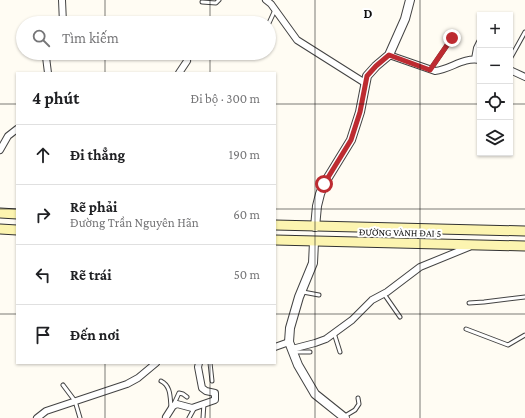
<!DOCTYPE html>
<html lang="vi">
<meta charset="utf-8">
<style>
body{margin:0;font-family:"Crimson Pro",serif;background:#f6f6f6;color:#202124}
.controls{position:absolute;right:12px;top:12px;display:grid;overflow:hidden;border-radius:0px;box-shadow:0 1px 3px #0004}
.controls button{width:36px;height:36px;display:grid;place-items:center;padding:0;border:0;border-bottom:1px solid #e0e0e0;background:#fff;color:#202124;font:20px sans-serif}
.stop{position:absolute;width:12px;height:12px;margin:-9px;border:3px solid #bd2b31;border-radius:50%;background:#fff}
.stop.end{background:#bd2b31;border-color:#fff;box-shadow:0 1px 4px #0008}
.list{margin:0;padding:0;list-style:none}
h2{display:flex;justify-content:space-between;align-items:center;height:52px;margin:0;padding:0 16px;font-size:17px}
h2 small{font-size:13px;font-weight:400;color:#757577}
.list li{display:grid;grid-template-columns:26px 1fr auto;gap:12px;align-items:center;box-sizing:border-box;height:60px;padding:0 16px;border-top:1px solid #e0e0e0}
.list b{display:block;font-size:15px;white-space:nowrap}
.list p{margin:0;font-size:13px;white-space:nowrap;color:#757577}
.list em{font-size:13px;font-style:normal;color:#757577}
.icon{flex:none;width:22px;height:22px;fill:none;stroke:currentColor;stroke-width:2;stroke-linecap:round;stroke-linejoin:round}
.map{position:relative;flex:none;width:525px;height:418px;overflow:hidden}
.search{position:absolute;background:#fff;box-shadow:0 1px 3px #0004;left:16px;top:16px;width:260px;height:44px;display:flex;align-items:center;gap:10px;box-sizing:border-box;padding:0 14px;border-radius:22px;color:#757577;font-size:15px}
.panel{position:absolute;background:#fff;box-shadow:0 1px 3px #0004;left:16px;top:72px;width:260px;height:292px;border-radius:0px}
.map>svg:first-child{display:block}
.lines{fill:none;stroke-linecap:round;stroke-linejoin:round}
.service-casing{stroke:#434343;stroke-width:5}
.minor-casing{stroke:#434343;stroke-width:8}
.tertiary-casing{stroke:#434343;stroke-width:10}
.secondary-casing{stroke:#323232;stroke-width:11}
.service{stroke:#fff;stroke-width:3}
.minor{stroke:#fff;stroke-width:6}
.tertiary{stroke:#fff;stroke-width:8}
.secondary{stroke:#fcf4b0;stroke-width:9}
.route{stroke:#bd2b31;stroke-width:5}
.grid{fill:none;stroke:#101010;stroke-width:1;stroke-opacity:0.55}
.labels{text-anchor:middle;stroke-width:4;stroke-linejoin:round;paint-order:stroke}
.street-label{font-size:10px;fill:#101010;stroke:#fff}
.grid-label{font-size:13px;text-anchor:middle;font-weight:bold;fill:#101010;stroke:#fff;stroke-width:4;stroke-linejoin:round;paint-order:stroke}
</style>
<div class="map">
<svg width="525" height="418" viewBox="0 0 525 418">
<rect width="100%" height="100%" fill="#fffcf3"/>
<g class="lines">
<defs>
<g id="service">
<polyline points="202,2 216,3 219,0"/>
<polyline points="269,23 275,10"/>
<polyline points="510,59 525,32"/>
<polyline points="430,70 452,38"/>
<polyline points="303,292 319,295"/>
<polyline points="384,294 400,317"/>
<polyline points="469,303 484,302 525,297"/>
<polyline points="466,329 508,345 525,335"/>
<polyline points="334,333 340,352"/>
<polyline points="295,352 310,352"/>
<polyline points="210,363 212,381"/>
<path d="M 161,381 C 171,386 170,397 171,407"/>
<polyline points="63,385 75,401 80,418"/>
<polyline points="173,406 179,393 183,394 187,397"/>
<polyline points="345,416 355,410 359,404 358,398"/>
<polyline points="189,418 195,407"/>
<polyline points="203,418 204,403"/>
</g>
<g id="minor">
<polyline points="62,0 63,23"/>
<polyline points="266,0 271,4 297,40 365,83"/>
<polyline points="48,53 46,57 48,73"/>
<path d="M 389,55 L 435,71 C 452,69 462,57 480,60"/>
<polyline points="475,59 477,48 480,42"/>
<polyline points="510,70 525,77"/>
<polyline points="179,73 187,61"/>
<polyline points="0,150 8,136 17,129"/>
<polyline points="275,347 289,342"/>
<polyline points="292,349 315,343 326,339 352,320 372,300 387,292 420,267 469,247"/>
<polyline points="166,417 173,406 177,404 192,408 215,400 215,393 206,391 202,388 198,367 199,363"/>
<polyline points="37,418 46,411 127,384 138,378 156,363"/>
</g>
<g id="tertiary">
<polyline points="315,227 317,206 320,194 324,184 351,140 360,112 367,76 376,66 389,55 405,19 410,0"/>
<polyline points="314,242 313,263 299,297 290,328 289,342 298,365 315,394 345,418"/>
</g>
<g id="secondary">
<polyline points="0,213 17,214"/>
<polyline points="275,225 525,231"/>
<polyline points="0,229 17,230"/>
<polyline points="275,240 525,246"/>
</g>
</defs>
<use href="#service" class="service-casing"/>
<use href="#minor" class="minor-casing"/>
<use href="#tertiary" class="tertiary-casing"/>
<use href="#secondary" class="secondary-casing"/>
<use href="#service" class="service"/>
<use href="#minor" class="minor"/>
<use href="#tertiary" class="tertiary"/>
<use href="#secondary" class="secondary"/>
</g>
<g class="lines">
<polyline class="route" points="324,184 351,140 360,112 367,76 376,66 389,55 430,70 452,38"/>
</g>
<path class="grid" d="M 105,0 L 105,23M 210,0 L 210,23M 315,0 L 315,418M 420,0 L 420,418M 105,53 L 105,73M 210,53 L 210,73M 0,104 L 17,104M 275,104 L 480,104M 510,104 L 525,104M 0,209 L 17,209M 275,209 L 525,209M 0,314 L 17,314M 275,314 L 525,314M 105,363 L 105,418M 210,363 L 210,418"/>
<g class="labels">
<g class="street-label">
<text transform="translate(400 232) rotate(1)" y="4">ĐƯỜNG VÀNH ĐAI 5</text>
</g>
</g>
<g class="grid-label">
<text x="368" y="18">D</text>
</g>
</svg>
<div class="controls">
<button>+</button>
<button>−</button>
<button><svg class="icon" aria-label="locate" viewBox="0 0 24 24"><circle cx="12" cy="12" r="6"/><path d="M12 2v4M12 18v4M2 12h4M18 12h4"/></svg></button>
<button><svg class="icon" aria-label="layers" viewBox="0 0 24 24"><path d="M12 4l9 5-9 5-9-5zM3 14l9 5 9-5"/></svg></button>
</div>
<div class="stop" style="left:324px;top:184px"></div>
<div class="stop end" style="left:452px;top:38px"></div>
<div class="search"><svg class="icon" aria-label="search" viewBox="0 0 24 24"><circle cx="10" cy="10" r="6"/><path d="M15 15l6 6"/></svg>Tìm kiếm</div>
<section class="panel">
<h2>4 phút<small>Đi bộ · 300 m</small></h2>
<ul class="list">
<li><svg class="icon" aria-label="ahead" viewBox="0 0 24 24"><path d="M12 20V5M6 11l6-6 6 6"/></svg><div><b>Đi thẳng</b></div><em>190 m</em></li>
<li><svg class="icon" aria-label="right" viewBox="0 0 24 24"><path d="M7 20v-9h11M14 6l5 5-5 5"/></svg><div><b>Rẽ phải</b><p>Đường Trần Nguyên Hãn</p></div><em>60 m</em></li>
<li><svg class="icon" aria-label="left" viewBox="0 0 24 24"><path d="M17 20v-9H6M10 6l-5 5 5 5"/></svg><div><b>Rẽ trái</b></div><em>50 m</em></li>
<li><svg class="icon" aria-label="arrive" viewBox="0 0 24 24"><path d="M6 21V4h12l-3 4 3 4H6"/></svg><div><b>Đến nơi</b></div></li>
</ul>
</section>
</div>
